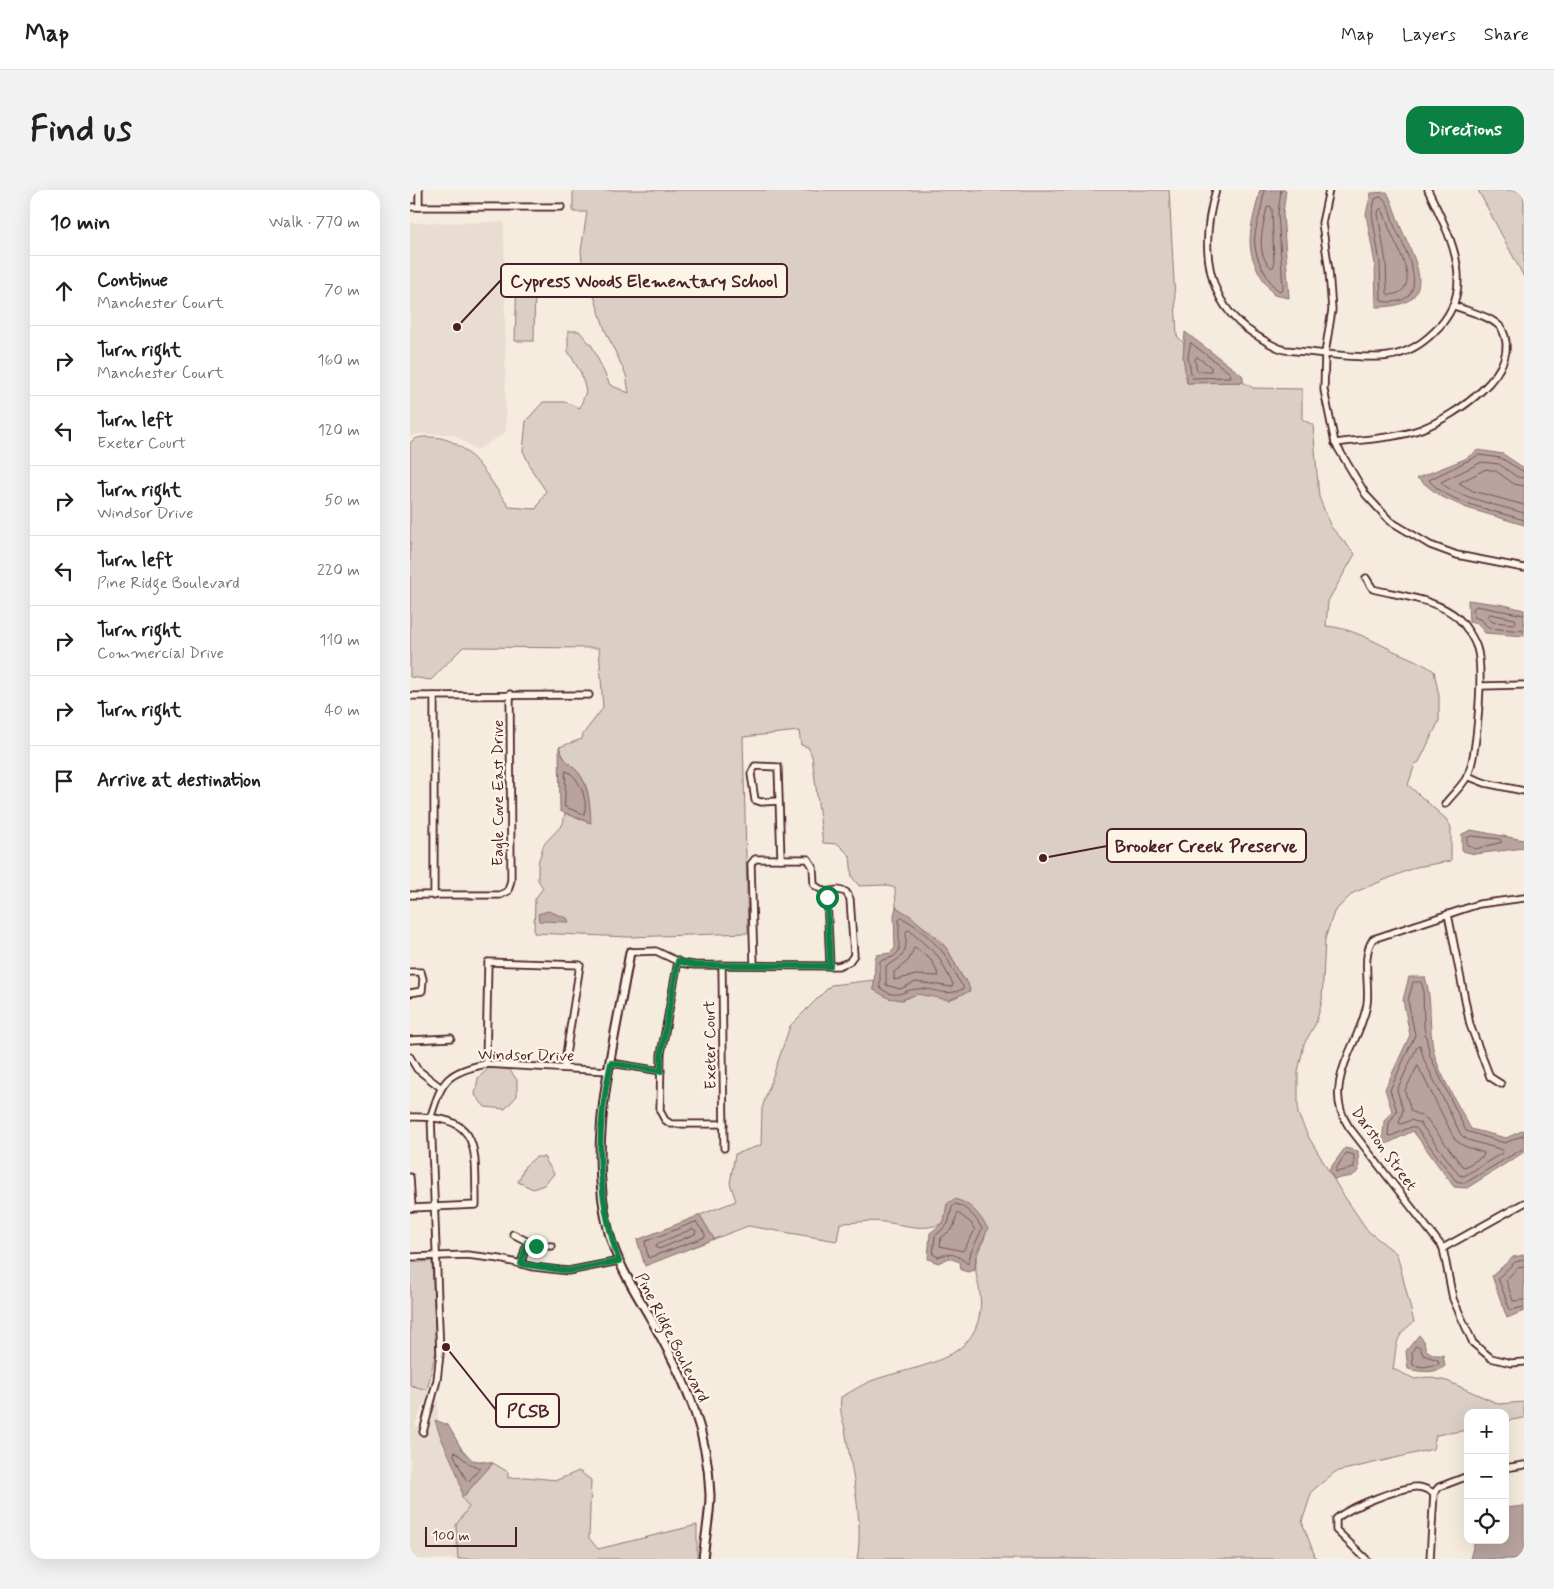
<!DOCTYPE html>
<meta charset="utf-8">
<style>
body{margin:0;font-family:Mynerve,sans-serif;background:#f2f2f2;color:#202124}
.controls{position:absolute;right:15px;bottom:15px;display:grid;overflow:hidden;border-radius:10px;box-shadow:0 5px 20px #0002}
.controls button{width:45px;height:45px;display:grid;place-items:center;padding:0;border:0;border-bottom:1px solid #e0e0e0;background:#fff;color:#202124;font:25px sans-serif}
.scale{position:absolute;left:15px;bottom:12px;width:92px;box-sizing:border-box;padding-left:5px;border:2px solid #4a1f2b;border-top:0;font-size:14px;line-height:18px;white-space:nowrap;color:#4a1f2b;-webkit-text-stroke:4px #fcf5e5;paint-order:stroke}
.stop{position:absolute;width:15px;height:15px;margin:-11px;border:4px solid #0b8043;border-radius:50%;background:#fff}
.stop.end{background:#0b8043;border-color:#fff;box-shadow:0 1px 5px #0008}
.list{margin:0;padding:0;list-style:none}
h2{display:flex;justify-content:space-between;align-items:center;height:65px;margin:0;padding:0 20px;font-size:21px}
h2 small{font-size:16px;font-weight:400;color:#757577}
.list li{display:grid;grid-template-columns:32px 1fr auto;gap:15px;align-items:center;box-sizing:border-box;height:70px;padding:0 20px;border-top:1px solid #e0e0e0}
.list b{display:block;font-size:19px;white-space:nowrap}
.list p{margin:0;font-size:16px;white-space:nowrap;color:#757577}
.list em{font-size:16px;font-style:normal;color:#757577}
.icon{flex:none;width:28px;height:28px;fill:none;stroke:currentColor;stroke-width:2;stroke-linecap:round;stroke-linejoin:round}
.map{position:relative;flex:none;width:1114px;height:1369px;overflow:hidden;border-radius:15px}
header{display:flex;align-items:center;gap:30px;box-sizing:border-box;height:70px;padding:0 25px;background:#fff;border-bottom:1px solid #e0e0e0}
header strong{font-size:24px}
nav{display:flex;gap:28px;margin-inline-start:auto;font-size:18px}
.intro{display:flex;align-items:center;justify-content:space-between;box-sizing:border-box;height:120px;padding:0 30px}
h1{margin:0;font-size:35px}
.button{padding:12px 22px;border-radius:15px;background:#0b8043;color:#fff;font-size:18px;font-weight:700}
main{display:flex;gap:30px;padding:0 30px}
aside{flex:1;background:#fff;border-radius:15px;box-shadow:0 5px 20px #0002}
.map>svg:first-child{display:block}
.built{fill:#e8ddd0}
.green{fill:#dbcec4;stroke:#927678}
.water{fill:#b8a39e;stroke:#8c6e70}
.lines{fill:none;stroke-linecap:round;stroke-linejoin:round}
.shore{stroke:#765459;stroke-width:1}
.minor-casing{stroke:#4a1f2b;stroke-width:9}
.tertiary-casing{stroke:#4a1f2b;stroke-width:11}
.minor{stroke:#fcf5e5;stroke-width:5.5}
.tertiary{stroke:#fcf5e5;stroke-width:7}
.route{stroke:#0b8043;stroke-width:6}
.labels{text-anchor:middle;stroke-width:4.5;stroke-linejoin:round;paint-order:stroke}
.street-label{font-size:16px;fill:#4a1f2b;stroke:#fcf5e5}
.leader{fill:none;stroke:#4a1f2b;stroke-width:2}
.callout-dot{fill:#4a1f2b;stroke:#fcf5e5;stroke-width:2}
.callout{fill:#fcf5e5;stroke:#4a1f2b;stroke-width:2}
.callout-label{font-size:18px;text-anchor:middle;font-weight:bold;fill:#4a1f2b}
</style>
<header>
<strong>Map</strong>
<nav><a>Map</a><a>Layers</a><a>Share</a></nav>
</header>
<div class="intro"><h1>Find us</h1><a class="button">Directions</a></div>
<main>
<aside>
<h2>10 min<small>Walk · 770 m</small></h2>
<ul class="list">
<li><svg class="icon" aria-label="ahead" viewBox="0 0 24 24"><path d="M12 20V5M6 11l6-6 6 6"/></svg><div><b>Continue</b><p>Manchester Court</p></div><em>70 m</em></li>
<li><svg class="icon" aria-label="right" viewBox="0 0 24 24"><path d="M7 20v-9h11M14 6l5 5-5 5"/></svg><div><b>Turn right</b><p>Manchester Court</p></div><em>160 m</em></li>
<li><svg class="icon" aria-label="left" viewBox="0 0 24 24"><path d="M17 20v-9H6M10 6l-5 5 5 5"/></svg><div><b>Turn left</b><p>Exeter Court</p></div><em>120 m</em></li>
<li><svg class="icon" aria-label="right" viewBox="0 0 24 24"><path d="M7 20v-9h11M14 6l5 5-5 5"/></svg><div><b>Turn right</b><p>Windsor Drive</p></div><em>50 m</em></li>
<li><svg class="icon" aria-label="left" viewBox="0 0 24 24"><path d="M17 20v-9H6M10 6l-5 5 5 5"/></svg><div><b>Turn left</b><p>Pine Ridge Boulevard</p></div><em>220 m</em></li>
<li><svg class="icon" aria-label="right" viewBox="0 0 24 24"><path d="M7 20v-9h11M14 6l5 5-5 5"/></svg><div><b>Turn right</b><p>Commercial Drive</p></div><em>110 m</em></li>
<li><svg class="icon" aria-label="right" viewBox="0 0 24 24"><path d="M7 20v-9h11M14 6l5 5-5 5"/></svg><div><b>Turn right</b></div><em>40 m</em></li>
<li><svg class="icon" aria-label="arrive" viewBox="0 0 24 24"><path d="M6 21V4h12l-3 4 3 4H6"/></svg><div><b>Arrive at destination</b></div></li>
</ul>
</aside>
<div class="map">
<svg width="1114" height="1369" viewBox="0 0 1114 1369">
<rect width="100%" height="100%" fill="#f5ecde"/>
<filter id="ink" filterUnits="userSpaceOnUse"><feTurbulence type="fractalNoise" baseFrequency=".02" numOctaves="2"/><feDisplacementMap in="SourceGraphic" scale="10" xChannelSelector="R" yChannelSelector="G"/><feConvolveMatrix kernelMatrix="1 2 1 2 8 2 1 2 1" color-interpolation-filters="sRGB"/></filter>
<g filter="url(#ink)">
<g class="built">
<polygon points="94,32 96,242 67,260 43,244 7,244 0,246 0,33"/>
<polygon points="0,1194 19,1201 5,1235 10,1238 25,1203 28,1204 28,1231 25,1231 28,1243 51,1292 52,1308 59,1317 46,1335 48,1369 0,1369"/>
</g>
<g class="green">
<path d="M 163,0 L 759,0 L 767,146 L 774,153 L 777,193 L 833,192 L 843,198 L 892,199 L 892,229 L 903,235 L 909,307 L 921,337 L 945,364 L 918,411 L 916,436 C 942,438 963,451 986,462 C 1000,468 1011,472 1024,481 L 1029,506 L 1029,531 L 1009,572 L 1005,574 L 998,595 L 1036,629 L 1041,637 L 1041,671 L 1006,677 L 943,703 L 924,722 L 915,749 L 912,811 L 906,833 L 894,854 L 888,882 L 888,924 L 898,946 L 930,1000 L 958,1041 L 987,1064 L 1004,1132 C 983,1147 987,1157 983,1179 L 1005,1189 L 1017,1187 L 1037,1191 L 1089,1214 L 1114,1212 L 1114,1228 L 1095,1231 L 1095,1223 L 1058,1223 L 1058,1240 L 1026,1245 L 1023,1259 L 925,1282 L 902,1301 L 892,1332 L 906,1369 L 447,1369 C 454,1333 442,1282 436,1245 C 434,1228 429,1228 431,1207 C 441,1202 451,1195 461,1191 C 500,1176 563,1175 570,1122 C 574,1090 555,1082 575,1048 L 537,1014 L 534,1032 C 516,1043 492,1034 473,1032 C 460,1030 444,1033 430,1033 L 427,1051 L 338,1036 L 304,1049 L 290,1025 L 326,1011 L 320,993 L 325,964 L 351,955 L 352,918 L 380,836 L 421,795 L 464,790 L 464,800 L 492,810 L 507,804 L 520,805 L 558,793 C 548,784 545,771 538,760 C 525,742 502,730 486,717 L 485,698 L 475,695 L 449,696 L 442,687 L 440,666 L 428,654 L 413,653 L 402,566 L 398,557 L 391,555 L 389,541 L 333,547 L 338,743 L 219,747 L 124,743 L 125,709 L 133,698 L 128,690 L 128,673 L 134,654 L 153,634 L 155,623 L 180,633 C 180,616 180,596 168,582 C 157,570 156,574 149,557 L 172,549 L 173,544 L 193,518 L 189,458 L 53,457 L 21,490 L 0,487 L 0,253 C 7,246 12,247 21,247 C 59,247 80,291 99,317 L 126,319 L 136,301 L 123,282 L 113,261 L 116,231 L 133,212 L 155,212 L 170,218 L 176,201 L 171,183 L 158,161 L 158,141 L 169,141 L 182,156 L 200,195 L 219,203 L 216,185 L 195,140 L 183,103 L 173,81 L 171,61 L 177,22 L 163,22 Z"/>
<polygon points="1068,0 1114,0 1114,87"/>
<polygon points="125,87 124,151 105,151 107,88"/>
<polygon points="79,878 99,879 107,890 107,906 95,919 75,917 65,905 68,888"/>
<polygon points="126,967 134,967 144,984 134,995 123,999 108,992 115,976"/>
<polygon points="22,1071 26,1161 17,1200 0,1195 0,1073"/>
<polygon points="83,1273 98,1282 98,1288 115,1287 147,1290 169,1281 181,1290 179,1348 188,1359 287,1335 287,1369 48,1369 46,1335 59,1317 52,1308"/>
</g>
<g class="water">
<path d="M 850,0 L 876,0 L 873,23 L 879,108 L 864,105 C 831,61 838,50 850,0 Z"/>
<path d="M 977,2 C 983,13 986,26 991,38 C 1009,77 1029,117 966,117 L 965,74 L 956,24 L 961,3 Z"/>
<polygon points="775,142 833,186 833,192 777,193 773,167"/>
<polygon points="1068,260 1093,264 1114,278 1114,335 1057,318 1030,306 1007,288 1055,269"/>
<polygon points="1058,410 1094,415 1114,420 1114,446 1075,443 1068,434 1059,432"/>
<path d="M 149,557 C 156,574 157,570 168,582 C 179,596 180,616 181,633 L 150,621 Z"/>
<polygon points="1061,640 1114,650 1114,658 1065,664 1052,661 1052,644"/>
<polygon points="486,717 502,727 537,759 552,787 558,793 560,801 539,810 507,804 492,810 478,808 464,800 465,769 467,765 480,763 485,758 484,725"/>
<polygon points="138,721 157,728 159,732 129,731 128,724"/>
<path d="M 999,787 L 1015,787 C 1023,811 1018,837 1024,863 C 1029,883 1050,919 1061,939 L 1096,948 L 1114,940 L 1114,962 L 1057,998 L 1044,997 L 1003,941 L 972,956 L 974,931 L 982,921 L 975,899 L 1000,845 L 993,810 Z"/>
<polygon points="935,958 948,961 949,981 942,986 924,989 919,980"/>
<path d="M 544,1009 C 560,1012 570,1025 578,1039 L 566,1064 L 565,1080 L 558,1082 L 551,1080 L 550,1072 L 539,1068 L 528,1073 L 518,1069 L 520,1043 L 534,1032 L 537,1014 Z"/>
<polygon points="290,1025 304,1049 235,1076 227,1050"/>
<polygon points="1114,1065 1114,1121 1097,1128 1082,1086 1103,1067"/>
<path d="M 1009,1145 L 1014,1151 L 1016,1160 L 1024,1165 L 1033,1165 L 1035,1176 C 1026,1184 1010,1182 998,1179 L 996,1161 Z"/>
<path d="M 25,1230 L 38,1235 L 51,1258 L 62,1270 L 83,1273 L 52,1308 C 51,1280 32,1258 25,1230 Z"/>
<polygon points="1114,1316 1114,1369 1060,1369 1065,1350 1095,1350 1095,1318"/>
</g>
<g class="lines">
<g class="shore">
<path d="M 854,0 C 851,36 834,47 855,83 C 859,89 863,98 870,101 L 873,98 L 868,23 L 871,0"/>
<path d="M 972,7 L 977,13 C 980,20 982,28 984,35 C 991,52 1021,102 989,111 C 983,112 975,113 971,110 L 970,73 L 962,24 L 965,9 Z"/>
<path d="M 860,16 L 862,19 L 864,76 L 862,78 C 844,64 853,37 857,18 Z"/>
<path d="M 972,19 C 976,27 978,37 982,45 C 990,63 1013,102 979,105 L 977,103 L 976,72 L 968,24 L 969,20 Z"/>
<polygon points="781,153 820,183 821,187 782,188 778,167"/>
<polygon points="787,167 801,177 801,181 787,181 785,170"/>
<path d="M 1114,282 L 1091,268 L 1069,265 L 1019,290 C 1036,313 1087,321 1114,330"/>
<path d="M 1114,288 L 1107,287 L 1089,274 L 1072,272 L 1031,292 C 1042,306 1095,317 1114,323"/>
<polyline points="1114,296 1104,294 1086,281 1076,279 1049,293 1063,301 1114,315"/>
<polygon points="1080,424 1105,429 1106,433 1104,434 1082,432 1078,427"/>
<polyline points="1114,425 1066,416 1063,419 1064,427 1072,430 1078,438 1114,441"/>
<path d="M 156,581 C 169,585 179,612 174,624 L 155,617 Z"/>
<polygon points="1062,646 1090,649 1092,652 1065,659 1057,655 1057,648"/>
<path d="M 492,728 C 506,734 522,750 532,761 C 541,772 544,786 553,796 L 553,799 C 534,808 525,797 507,799 C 491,800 488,811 470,798 L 470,771 L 483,767 L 489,761 L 489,730 Z"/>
<path d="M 499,740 L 528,766 L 543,794 L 542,797 L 506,792 L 490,799 L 476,795 L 476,776 C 494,767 497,764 496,742 Z"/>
<polygon points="505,757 522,771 529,786 506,785 484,790 484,782 498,771"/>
<polygon points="1010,855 1014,870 1051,945 1058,950 1093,960 1092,963 1054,986 1049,985 1010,933 1001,930 991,934 989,933 993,920 987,900 1007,857"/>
<polygon points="1008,876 1045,950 1054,956 1074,963 1073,966 1055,977 1052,976 1017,929 1001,921 995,901"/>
<polyline points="1114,945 1095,953 1056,941 1020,866 1014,837 1013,798 1011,792 1003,792 998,811 1005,845 980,900 987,921 979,933 978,945 981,946 1001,937 1006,938 1046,991 1055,993 1114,958"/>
<polygon points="937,963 944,965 944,978 926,982 926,979"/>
<path d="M 546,1014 C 558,1017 567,1029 572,1039 L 561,1062 L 558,1074 C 548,1066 542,1061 528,1067 L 523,1064 L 525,1046 L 538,1034 L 542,1017 Z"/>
<polygon points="548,1023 561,1033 565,1040 553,1061 530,1056 531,1048 543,1038"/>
<polygon points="286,1032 295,1044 295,1047 238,1068 235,1052"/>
<polygon points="283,1039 286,1041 285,1044 249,1059 246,1057 247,1054"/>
<polyline points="1114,1070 1105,1072 1088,1088 1100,1120 1114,1117"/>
<polyline points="1114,1077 1107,1078 1096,1090 1103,1111 1114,1110"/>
<polygon points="1006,1156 1010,1157 1013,1165 1028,1170 1029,1174 1013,1177 1003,1175 1002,1162"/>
<polygon points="45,1262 60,1274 70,1278 59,1291 56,1290 44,1265"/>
</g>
<defs>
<g id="minor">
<polyline points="9,0 9,17"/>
<path d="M 806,0 C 790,53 794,112 844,144 C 854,150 863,157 875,160 C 906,162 939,168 970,167 C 991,166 1009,157 1024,142 C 1070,99 1040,46 1018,0"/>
<polyline points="919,0 912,33 919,81 922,120 915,163 914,200 925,253 956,305 980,331 1020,355 1047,365 1114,378"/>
<polyline points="0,17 151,17"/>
<path d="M 925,253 C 953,249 984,249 1011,239 C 1043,227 1114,182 1092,139 C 1082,126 1059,122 1045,116"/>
<path d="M 956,388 L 963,399 C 990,406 1028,409 1049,429 C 1056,436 1064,449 1067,458 C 1074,480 1067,567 1057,587 C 1051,597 1042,605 1035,614"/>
<polyline points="1071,496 1114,495"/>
<polyline points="0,506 179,505"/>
<polyline points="24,506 24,706"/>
<polyline points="1057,586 1075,593 1114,601"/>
<polyline points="369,611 351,612 345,610 341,584 345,576 368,577 371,669"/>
<polyline points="0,705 90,705 98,701 101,690 100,504"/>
<path d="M 1114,708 L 1069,714 L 963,749 C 951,766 960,794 957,814 C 952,843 932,868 929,897 C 927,912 931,925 939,937 L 1033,1058 L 1043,1109 L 1063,1153 L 1081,1168 L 1101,1173 L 1114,1172"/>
<polyline points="1038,724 1060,835 1080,887 1091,894"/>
<polyline points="220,762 246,761 271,773 284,775 428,776 439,772 444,765 440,709 436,702 428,700 415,702"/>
<polyline points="268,771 251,864 250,921 255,930 261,934 314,934"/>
<polyline points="312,775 314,958"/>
<polyline points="344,775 341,674 345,669 398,669 403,677 404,695 415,702 417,707 420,776"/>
<polyline points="0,782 11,782 13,789 12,801 0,803"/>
<polyline points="0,850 41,848"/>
<polyline points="0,867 7,879 30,897"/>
<polyline points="201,873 251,881"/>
<polyline points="76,874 78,772 170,775 154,877"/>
<path d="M 0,927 C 72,925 65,957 66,1015 L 2,1018"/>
<polyline points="0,987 2,1018 0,1018"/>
<polyline points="103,1044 126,1056 142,1056"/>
<polyline points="1033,1058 1114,1013"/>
<polyline points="0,1067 57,1065 90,1069 124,1077 158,1081 209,1071"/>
<polyline points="111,1074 117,1052"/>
<path d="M 13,1242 L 27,1190 L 30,1164 L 21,926 C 32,890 37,882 76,874 L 199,881"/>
<polyline points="1095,1278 1114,1275"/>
<path d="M 956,1369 L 926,1340 L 926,1329 C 939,1317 987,1299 1005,1297 C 1013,1296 1017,1300 1024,1303"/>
<polyline points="1020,1369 1024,1303 1029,1297 1058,1286"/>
</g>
<path id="tertiary" d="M 220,762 C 205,854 175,950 199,1043 C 208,1077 229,1107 246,1138 C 276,1192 298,1241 300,1305 C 300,1326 295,1348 293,1369"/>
</defs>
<use href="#minor" class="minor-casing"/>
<use href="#tertiary" class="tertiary-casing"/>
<use href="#minor" class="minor"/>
<use href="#tertiary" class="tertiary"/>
</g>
</g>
<g class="lines" filter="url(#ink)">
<path class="route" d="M 126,1056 L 117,1052 L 111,1074 L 158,1081 L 209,1071 C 186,1003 185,943 201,873 L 251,881 L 251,864 L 268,771 L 284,775 L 420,776 L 417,707"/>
</g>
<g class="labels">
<g class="street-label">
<text transform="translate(87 603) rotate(-90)" y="6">Eagle Cove East Drive</text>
<text transform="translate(299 855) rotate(-91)" y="6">Exeter Court</text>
<text transform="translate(116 864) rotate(1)" y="6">Windsor Drive</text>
<text transform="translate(975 958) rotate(54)" y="6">Darston Street</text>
<text transform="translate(263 1147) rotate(63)" y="6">Pine Ridge Boulevard</text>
</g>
</g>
<path class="leader" d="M47 137L91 90M633 668L697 656M36 1157L86 1220"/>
<g class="callout-dot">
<circle cx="47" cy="137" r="5"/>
<circle cx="633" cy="668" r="5"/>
<circle cx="36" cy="1157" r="5"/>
</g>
<g class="callout">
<rect x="91" y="74" width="286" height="33" rx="5"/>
<rect x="697" y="639" width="199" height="33" rx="5"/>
<rect x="86" y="1204" width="63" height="33" rx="5"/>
</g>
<g class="callout-label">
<text x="234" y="97">Cypress Woods Elementary School</text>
<text x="796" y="662">Brooker Creek Preserve</text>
<text x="118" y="1227">PCSB</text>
</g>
</svg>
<div class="controls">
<button>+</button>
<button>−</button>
<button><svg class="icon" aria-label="locate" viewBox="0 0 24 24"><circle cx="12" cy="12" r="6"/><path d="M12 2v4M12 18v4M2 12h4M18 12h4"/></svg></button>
</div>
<div class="scale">100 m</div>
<div class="stop" style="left:417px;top:707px"></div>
<div class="stop end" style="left:126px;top:1056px"></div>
</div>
</main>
